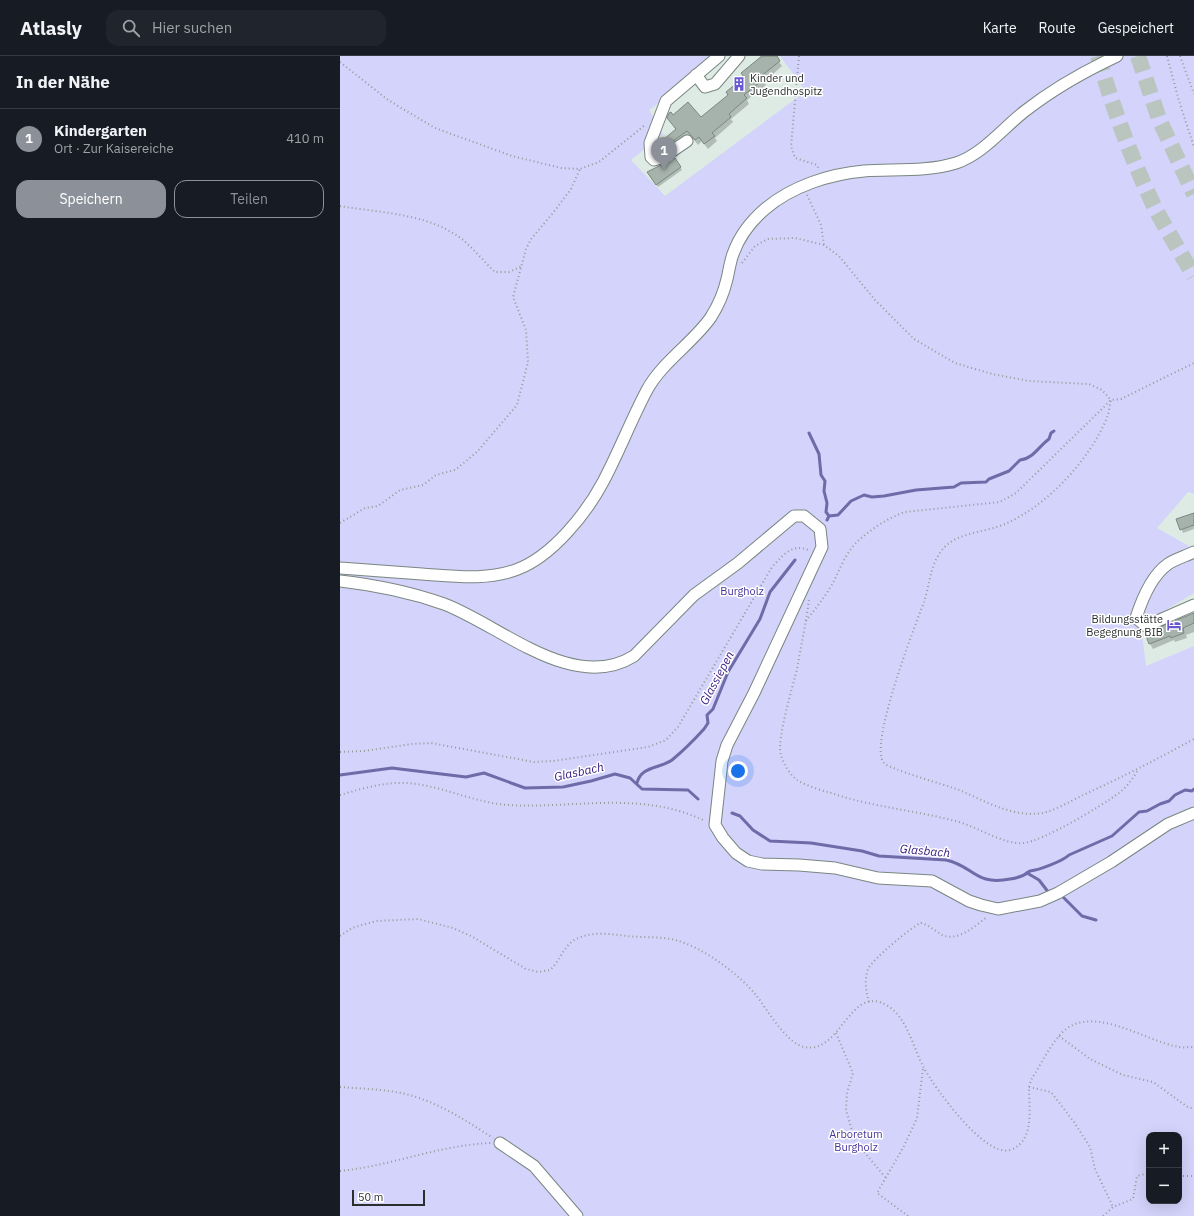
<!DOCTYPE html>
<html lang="de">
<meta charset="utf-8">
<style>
body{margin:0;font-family:"IBM Plex Sans",sans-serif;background:#20242c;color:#f1f3f6}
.controls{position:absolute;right:12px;bottom:12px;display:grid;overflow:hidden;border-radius:8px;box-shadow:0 4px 16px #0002}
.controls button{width:36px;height:36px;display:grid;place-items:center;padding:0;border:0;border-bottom:1px solid #363941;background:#171b24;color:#f1f3f6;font:20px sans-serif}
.scale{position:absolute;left:12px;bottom:10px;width:73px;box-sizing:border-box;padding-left:4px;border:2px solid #2a2f2d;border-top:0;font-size:11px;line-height:14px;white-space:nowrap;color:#2a2f2d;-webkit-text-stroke:3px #fff;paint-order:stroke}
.you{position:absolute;left:398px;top:715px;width:14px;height:14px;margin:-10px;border:3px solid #fff;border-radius:50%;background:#1a73e8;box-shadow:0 0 0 6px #1a73e833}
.badge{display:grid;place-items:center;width:26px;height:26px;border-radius:50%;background:#8c9099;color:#fff;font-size:13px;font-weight:700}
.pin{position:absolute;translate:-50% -33px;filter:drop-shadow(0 1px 2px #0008)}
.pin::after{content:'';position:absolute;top:21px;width:14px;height:12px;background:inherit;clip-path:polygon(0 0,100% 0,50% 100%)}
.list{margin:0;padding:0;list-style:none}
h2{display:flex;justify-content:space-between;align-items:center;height:52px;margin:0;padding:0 16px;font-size:17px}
h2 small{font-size:13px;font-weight:400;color:#9ea1a6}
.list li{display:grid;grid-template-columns:26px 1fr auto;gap:12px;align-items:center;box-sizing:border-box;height:60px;padding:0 16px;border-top:1px solid #363941}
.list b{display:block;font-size:15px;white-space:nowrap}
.list p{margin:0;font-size:13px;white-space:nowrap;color:#9ea1a6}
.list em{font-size:13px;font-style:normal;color:#9ea1a6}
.actions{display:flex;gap:8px;padding:12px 16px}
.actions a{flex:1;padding:9px 0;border:1px solid #8c9099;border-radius:12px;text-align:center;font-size:14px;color:#8c9099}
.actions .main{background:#8c9099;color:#fff}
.icon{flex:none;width:22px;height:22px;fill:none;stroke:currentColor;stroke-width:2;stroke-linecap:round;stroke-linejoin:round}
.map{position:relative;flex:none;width:854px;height:1160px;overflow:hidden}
header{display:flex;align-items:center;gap:24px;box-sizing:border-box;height:56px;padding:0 20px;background:#171b24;border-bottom:1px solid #363941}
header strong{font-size:19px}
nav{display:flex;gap:22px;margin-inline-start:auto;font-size:14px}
.search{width:280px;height:36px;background:#20242c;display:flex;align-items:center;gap:10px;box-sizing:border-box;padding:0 14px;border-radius:12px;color:#9ea1a6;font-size:15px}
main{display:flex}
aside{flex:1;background:#171b24}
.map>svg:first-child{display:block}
.green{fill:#d3d3fb;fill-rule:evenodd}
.shadow{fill:#0003}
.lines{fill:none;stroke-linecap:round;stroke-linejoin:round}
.stream{stroke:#6e6ba8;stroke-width:3}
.building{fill:#a6b2ac;stroke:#7b8781}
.highway-tunnel{stroke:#bac5bf;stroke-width:16;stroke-dasharray:16 8;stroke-linecap:butt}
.minor-casing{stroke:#7a8680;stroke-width:13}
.path{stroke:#939c98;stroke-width:2;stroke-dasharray:1 3;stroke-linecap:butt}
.minor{stroke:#fff;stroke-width:11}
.labels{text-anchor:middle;stroke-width:3;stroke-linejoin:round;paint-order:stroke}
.poi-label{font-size:11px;fill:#2a2f2d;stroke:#fff;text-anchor:start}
.park-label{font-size:11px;fill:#47349a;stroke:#fff}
.water-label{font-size:12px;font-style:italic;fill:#33177f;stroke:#fff}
</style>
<header>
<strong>Atlasly</strong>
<div class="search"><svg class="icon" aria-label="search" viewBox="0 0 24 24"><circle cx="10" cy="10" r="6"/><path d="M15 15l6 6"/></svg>Hier suchen</div>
<nav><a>Karte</a><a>Route</a><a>Gespeichert</a></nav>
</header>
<main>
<aside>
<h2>In der Nähe<small></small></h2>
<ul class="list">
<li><span class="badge">1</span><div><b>Kindergarten</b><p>Ort · Zur Kaisereiche</p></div><em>410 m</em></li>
</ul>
<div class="actions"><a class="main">Speichern</a><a>Teilen</a></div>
</aside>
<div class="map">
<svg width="854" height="1160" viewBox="0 0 854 1160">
<rect width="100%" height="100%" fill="#deebe4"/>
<path class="green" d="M 0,0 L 381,0 L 309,54 L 323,78 L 291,104 L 325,140 L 466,35 L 440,0 L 854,0 L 854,438 L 848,436 L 817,472 L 854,493 L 854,537 L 801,569 L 806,610 L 854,590 L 854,1160 L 0,1160 ZM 809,1079 L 839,1079 L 839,1145 L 809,1145 Z"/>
<g class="shadow">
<polygon points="420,0 435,0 442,10 424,26 426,29 407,44 409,48 391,63 393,66 375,82 377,85 368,93 362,85 358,89 351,80 323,100 318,89 336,74 328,62 333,60 360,63 389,40 421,2"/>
<polygon points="340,111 342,114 318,131 310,119"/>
<polygon points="854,461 854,473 843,477 838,464"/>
<polygon points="854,558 854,576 846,579 847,582 835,586 834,584 813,593 810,588"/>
</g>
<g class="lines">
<g class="stream">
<polyline points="469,377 479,398 481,419 485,425 484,435 487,447 486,456 489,460"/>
<path d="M 487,464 L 489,460 L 498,459 L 511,445 L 524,439 L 532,441 L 544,440 L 576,434 L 614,431 L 621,427 L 646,426 L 649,423 L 669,415 L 680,404 C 693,403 699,390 709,383 L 711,377 L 714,375"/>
<polyline points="0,719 52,712 126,721 144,717 185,732 223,731 251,725 275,718 290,722 302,733 348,734 358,743"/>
<path d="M 297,727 C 301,710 319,713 332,704 C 343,695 354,684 364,673 L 368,667 L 367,659 L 373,653 L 388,616 L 420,563 L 430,536 L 455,504"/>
<path d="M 392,757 L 400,760 L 413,774 L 430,785 L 471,787 L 522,795 L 539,800 L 606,804 C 634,810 635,830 670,823 C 678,822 684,820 690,815 C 699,814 723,805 729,799 L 772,780 L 799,756 L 807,755 L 820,748 L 829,745 L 835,739 L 845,734 L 852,735 L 854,733"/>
<polyline points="687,817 699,824 709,837"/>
<polyline points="721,839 742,860 756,864"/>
</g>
</g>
<g class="building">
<polygon points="422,0 437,0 440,5 421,20 424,23 404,39 407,42 389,58 391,61 372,77 375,80 364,88 359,81 355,84 347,75 319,95 317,89 336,73 327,62 329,57 331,56 333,59 348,46 361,61 388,39 386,36 404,21 401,17"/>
<polygon points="335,102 341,111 316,129 307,116"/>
<polygon points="854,457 854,469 840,474 836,463"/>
<polygon points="854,557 854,567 843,572 844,577 831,582 830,580 809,588 805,577"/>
</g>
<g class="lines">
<g class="highway-tunnel">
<path d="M 758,0 C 773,52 792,105 816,154 C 828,176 841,198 854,220"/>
<polyline points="798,0 819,63 854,138"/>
</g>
<defs>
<g id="minor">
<polyline points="356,19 365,31 375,28 399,0"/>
<polyline points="347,85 322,102 314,104 311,101 310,87 326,45 379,0"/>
<path d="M 854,496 C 846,500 835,503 828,508 C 811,520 802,543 796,562 L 806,570 L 854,549"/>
<path d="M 0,512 C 27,514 55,516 82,518 C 113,520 148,525 178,513 C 212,500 246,458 263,426 C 279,396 291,364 307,334 C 322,306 354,286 371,261 C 378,250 384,236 387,223 C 389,215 390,206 393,198 C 399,181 411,165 425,153 C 452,130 490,118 524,115 C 554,113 587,116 616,107 C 643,98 663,72 685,55 C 713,33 745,15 777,0"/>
<path d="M 0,525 C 35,529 70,536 104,548 C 160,569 233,638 294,600 L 354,539 L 398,507 L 454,460 L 464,460 L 480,473 L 482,491 L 414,637 L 387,689 L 382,705 L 375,769 L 383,782 L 396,797 L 408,805 L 422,808 L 459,809 L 495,812 L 538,822 L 592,825 L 629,845 L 641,849 L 658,853 L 700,845 L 718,837 L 771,806 L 828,768 L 854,757"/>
<polyline points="160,1087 194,1110 237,1160"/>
</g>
</defs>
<use href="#minor" class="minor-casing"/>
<g class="path">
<polyline points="459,0 451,90 455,102 477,109 479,114"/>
<polyline points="827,0 839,45 854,91"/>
<polyline points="840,0 854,38"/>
<polyline points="0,6 48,44 95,72 172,100 221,112 240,113 259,106 305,69"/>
<polyline points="467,139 481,169 484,189"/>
<path d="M 0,150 C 40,157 89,157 123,184 C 134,193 144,206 155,216 L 169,216 L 182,210"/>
<path d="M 402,207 L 415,190 L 428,183 L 455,182 L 484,189 L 499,200 L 535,244 L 574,283 L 615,307 L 652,318 L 689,325 L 749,328 L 762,334 L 771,344 C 770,349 769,355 768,359 C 751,403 707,450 665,468 C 642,478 612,475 598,500 C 590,513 589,531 584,546 C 575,570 528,690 544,707 C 549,713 606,729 619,734 C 645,745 673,762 703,757 C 716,754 731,745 743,739 C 781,722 817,703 854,683"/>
<polyline points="0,467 25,452 38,450 60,434 83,429 96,419 115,414 137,396 177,349 188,306 186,274 173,241 186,193 191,183 213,157 231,133 240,113"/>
<path d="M 469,544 C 466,567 461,590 457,613 C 453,630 436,685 441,699 C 443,707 450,719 457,724 C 467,730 480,734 491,737 C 532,751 574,754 615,765 C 637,770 663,789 683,787 C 702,786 763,749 779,737 C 788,730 793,722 798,714"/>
<path d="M 466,565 C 475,553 485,541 493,527 C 500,513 506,496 518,485 C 531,473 548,462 565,456 L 660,446 L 676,437 L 771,344 L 781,343 L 854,307"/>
<path d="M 0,696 L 24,695 L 72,688 L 91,687 L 194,706 L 213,705 L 308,691 L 326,684 L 338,671 L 432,511 C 443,499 453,486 470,495"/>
<path d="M 0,739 C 21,733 43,726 66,727 C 100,729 132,746 167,749 C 233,753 302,734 365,765"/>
<path d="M 0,880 L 12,872 L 36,865 L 78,863 L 113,872 L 131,880 L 186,913 L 198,916 L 210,914 C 220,905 224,889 236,883 C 252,875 270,878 287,880 C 303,882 319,880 335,884 C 361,890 399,918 416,939 C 427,953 446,987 464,991 C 502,999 509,926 548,950 C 568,963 573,992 584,1012 C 594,1031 645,1102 670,1094 C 695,1086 689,1052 689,1031 L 691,1024 C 700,1010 708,993 719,980 C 748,944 804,985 839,991 C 844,992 849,991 854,991"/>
<path d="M 529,946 C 526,935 524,925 528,913 C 531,905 572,870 581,867 C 589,869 595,875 602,879 C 618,886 635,870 647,861"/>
<polyline points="496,977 513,1017 507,1037 506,1054 515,1085 545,1121"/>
<polyline points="719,980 750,1003 783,1019 813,1026 849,1052 854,1052"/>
<path d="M 0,1031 C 25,1033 52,1033 76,1041 C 104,1050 128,1066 153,1082"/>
<polyline points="689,1031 711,1036 734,1066 750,1091 755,1113 773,1151"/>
<path d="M 0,1115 C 51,1110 99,1089 151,1087"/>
<polyline points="839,1120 854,1120"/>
<polyline points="568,1160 537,1137 564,1090 577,1062 583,1012"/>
<polyline points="763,1160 773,1151 793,1143 797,1120 809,1117"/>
</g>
<use href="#minor" class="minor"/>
</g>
<defs>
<symbol id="building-bare" viewBox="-9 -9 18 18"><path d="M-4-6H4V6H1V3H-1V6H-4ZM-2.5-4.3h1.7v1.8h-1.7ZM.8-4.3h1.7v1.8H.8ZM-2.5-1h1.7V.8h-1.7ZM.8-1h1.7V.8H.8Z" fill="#6957d1" stroke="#fff" stroke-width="2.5" paint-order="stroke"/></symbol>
<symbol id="hotel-bare" viewBox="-9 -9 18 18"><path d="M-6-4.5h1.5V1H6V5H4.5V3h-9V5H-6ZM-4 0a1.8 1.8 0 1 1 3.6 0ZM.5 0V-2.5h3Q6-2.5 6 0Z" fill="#6957d1" stroke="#fff" stroke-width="2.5" paint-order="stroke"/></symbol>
</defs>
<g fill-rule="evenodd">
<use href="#building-bare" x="389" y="18" width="20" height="20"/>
<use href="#hotel-bare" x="824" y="559" width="20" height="20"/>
</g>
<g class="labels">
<g class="poi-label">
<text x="410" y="26">Kinder und<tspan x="410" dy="13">Jugendhospitz</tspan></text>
<text x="823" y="567" text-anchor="end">Bildungsstätte<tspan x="823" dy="13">Begegnung BIB</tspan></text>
</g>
<g class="park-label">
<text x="402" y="539">Burgholz</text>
<text x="516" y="1082">Arboretum<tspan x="516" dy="13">Burgholz</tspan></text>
</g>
<g class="water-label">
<text transform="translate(377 622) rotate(-62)" y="4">Glassiepen</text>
<text transform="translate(239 716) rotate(-12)" y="4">Glasbach</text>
<text transform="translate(585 795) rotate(5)" y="4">Glasbach</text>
</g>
</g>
</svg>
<div class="controls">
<button>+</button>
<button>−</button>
</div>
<div class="scale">50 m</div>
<div class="you"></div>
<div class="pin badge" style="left:324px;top:114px">1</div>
</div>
</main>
